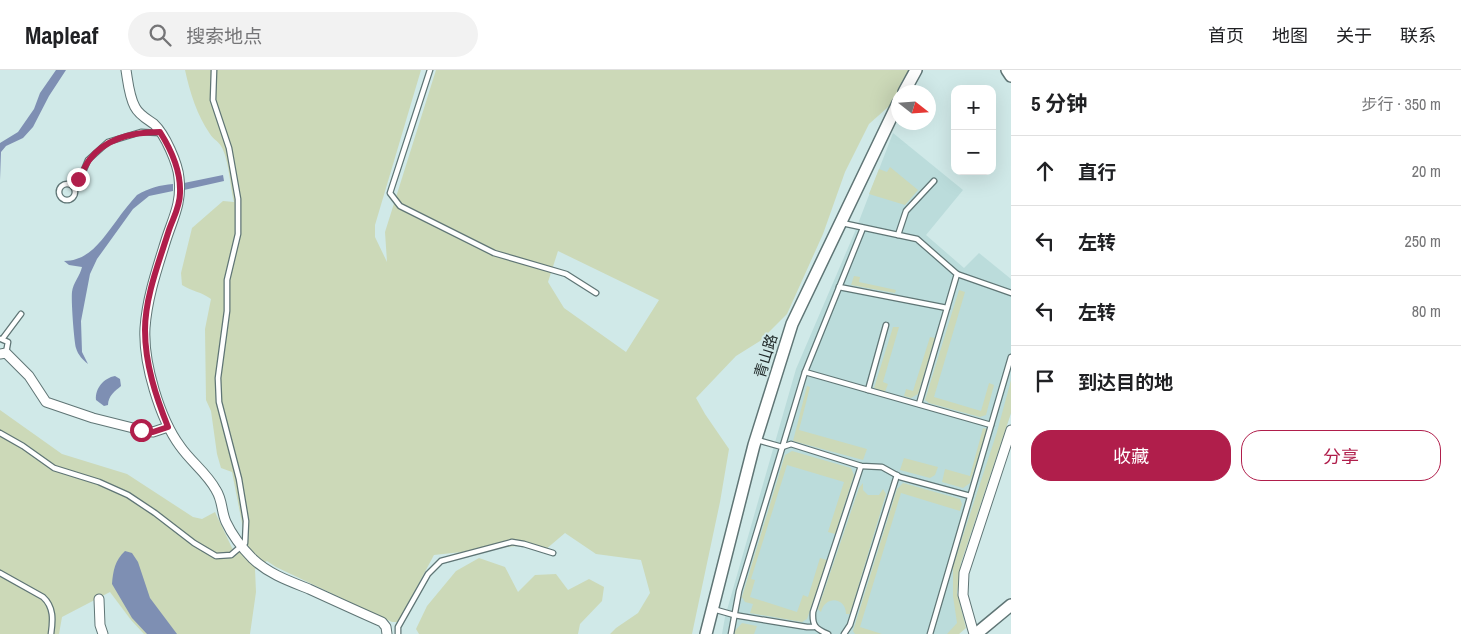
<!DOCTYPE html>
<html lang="zh">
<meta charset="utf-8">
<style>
body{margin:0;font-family:"Archivo Narrow","Noto Sans SC",sans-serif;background:#f2f2f2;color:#202124}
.controls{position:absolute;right:15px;top:15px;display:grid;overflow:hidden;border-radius:10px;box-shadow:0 5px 20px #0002}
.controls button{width:45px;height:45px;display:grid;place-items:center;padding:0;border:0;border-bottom:1px solid #e0e0e0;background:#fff;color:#202124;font:25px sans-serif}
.compass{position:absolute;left:891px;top:15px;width:45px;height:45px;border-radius:50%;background:#fff;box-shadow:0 5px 20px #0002;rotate:107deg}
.stop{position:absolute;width:15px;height:15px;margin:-11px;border:4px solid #b01e4b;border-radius:50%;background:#fff}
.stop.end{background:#b01e4b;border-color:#fff;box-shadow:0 1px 5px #0008}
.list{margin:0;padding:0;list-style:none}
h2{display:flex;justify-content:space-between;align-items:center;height:65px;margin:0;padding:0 20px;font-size:21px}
h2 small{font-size:16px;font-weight:400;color:#757577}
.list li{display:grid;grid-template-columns:32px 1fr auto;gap:15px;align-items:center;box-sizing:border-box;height:70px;padding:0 20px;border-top:1px solid #e0e0e0}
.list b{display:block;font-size:19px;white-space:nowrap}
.list em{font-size:16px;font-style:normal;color:#757577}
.actions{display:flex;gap:10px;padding:15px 20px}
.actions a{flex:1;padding:11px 0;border:1px solid #b01e4b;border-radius:20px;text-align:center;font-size:18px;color:#b01e4b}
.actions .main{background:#b01e4b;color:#fff}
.icon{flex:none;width:28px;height:28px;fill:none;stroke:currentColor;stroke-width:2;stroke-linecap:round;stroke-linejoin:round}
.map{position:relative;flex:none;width:1011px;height:564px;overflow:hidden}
header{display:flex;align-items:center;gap:30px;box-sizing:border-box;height:70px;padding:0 25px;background:#fff;border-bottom:1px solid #e0e0e0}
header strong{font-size:24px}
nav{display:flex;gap:28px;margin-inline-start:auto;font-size:18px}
.search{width:350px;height:45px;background:#f2f2f2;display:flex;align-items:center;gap:12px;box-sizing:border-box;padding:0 18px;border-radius:28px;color:#757577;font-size:19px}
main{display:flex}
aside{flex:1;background:#fff}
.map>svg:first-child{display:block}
.built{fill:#bbdcdb}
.green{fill:#ccd9b8;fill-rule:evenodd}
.water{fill:#7e8fb3}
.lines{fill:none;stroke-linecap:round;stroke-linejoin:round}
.service-casing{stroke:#5f7575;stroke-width:7}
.minor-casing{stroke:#5f7575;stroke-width:11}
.tertiary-casing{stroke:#5f7575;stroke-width:14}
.service{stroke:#fff;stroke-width:4.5}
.minor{stroke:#fff;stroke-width:9}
.tertiary{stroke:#fff;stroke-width:11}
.route{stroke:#b01e4b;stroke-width:6}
.labels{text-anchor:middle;stroke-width:4;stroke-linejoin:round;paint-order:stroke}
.street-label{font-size:15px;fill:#212a2a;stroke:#d0e9e8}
</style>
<header>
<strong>Mapleaf</strong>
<div class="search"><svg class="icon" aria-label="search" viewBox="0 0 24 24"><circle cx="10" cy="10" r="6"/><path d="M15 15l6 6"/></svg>搜索地点</div>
<nav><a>首页</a><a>地图</a><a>关于</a><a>联系</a></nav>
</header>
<main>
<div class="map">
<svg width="1011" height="564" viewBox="0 0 1011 564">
<rect width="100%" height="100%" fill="#d0e9e8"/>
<polygon class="built" points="893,63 963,120 926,165 964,198 979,183 1011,209 1011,343 961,493 957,523 964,547 963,556 956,564 722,564 725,547 796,299 854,164"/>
<g class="green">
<path d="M 185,0 L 421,0 L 375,155 L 375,167 L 387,192 L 385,162 L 436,0 L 908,0 L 909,7 L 896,30 L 869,54 L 845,102 L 823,164 L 787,244 L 760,271 L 736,286 L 696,328 L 705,344 L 729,379 L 720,432 L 692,564 L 610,564 L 616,558 L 638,543 L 650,523 L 641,490 L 596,484 L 565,463 L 545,480 L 517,476 L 434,485 L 398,552 L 392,552 L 276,497 L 267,491 L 255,499 L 256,522 L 250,564 L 144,564 L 131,550 L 110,522 L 62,547 L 59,564 L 0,564 L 0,340 L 62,384 L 127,404 L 193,447 L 202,449 L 215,442 L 233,480 L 238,481 L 244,463 L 232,402 L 221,398 L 217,384 L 211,341 L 206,330 L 205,259 L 211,229 C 202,222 191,221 182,215 L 181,203 L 192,158 L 223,131 L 234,132 C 230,116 229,89 221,76 C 218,71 213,69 210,64 C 197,45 190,23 185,0 ZM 558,181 L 659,230 L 626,282 L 564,238 L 548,212 Z"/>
<polygon points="890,97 918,120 905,135 869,124 879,99 887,102"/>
<polygon points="854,206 860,207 859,212 896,220 895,223 851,215"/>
<polygon points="959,220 965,222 934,327 981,341 989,313 994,315 986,345 980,347 929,333 925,330"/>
<polygon points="893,257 899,257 883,312 888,314 885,322 874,318"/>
<polygon points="930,267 935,268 918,324 911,328 904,326 906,319 913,321"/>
<polygon points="1011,310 1011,343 961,493 957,523 966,558 959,564 947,564 957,553 953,526 953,496 997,362"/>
<polygon points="807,316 810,317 799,360 867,379 863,390 793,371"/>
<polygon points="983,358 987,359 970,413 963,418 942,412 945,399 970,406"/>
<polygon points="792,381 851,398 854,405 835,464 828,462 844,412 787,395 751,509 755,510 750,527 797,542 803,525 808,527 820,488 827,490 807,549 802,552 750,543 753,534 745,532 742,527 785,385"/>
<polygon points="904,388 938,397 935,405 930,408 900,400"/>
<path d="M 863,413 L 863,420 L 868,425 L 879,425 L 883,419 L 886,424 L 850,544 L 846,544 C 846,527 825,525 821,542 L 818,539 L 859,418 Z"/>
<polygon points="903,413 960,429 962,434 960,441 901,423 860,557 882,564 855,564 853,561 897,419"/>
<polygon points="479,488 505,497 518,522 535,505 556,504 568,520 589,509 604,517 602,531 580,554 578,564 419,564 416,559 427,536 456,501"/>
<polygon points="742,553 757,556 754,564 735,564 735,561"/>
</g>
<g class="water">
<polygon points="56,0 66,0 49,26 33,57 23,68 6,76 1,82 0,110 0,73 18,62 34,39 40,23"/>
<polygon points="223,105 224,111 184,120 184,113"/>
<path d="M 173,114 L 173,121 L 149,126 L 133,139 L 97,189 L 90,204 L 81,251 L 82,282 L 88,294 C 83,290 78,285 76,278 C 74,270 71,231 72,222 C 73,213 80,206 82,197 L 69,195 L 64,191 C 90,191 103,168 117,150 C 123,141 130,133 137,125 C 149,118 160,115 173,114 Z"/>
<path d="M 115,306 L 120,309 L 121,316 C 115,321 108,326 108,335 L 104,336 L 96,330 C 95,318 104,308 115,306 Z"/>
<path d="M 125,481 L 132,483 L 138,492 L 150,528 L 177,564 L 147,564 L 132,548 L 112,514 C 113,501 115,490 125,481 Z"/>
</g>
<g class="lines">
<defs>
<g id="service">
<polyline points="430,0 390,123 400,136 494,183 566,204 596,223"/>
<circle cx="67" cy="122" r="8"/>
<polyline points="72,115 83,102 88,90 108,72 141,62 160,63"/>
<polyline points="842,153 917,169 957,204 919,334"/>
<polyline points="898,165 906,141 934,111"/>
<polyline points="957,204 1011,223"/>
<polyline points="839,217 947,238"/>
<polyline points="3,268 21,244"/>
<polyline points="1,269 8,272 6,283"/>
<polyline points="805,302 991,355"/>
<polyline points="868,320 886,255"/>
<polyline points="0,363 23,376 54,398 99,412 128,425 155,443 194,473 216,486 231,485 245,473 246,451 239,409 219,332 218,308 227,241 227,210 238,164 238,129 229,78 213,30 214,0"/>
<polyline points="757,370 782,377 791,374 861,396 882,397 900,407 970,426"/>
<path d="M 0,503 L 43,527 C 54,537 53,550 51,564"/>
<polyline points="713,539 734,545 807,557 814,557"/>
<polyline points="398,564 398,557 428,504 441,491 512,472 524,474 553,483"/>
<polyline points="731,564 739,521 805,302 863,158"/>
<path d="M 828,564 C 815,559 812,555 813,542 L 861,396"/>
<polyline points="844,564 850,555 897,405"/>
<polyline points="930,564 1011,287"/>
</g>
<g id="minor">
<path d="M 126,0 C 128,12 129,26 135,37 C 139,45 147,49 154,54 C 165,64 178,94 179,108 C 182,133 173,148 166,170 C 157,199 147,228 145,258 C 143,293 160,349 180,376 C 191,392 207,403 216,420 C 223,431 221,441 226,452 C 232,465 243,479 253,489 C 269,504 289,511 309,519 C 333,530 357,541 382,552 L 386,557 L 387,564"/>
<polyline points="0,284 6,283 29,306 46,332 93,348 141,360 153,362 168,357"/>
<polyline points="99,529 100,555 103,564"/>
<polyline points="974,564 963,525 964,503 1011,360"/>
</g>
<g id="tertiary">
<polyline points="1007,0 1011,6"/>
<polyline points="904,22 916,0"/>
<polyline points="706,564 754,375 792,254 898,33"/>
<polyline points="976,564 1011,535"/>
</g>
</defs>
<use href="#service" class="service-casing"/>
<use href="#minor" class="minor-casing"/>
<use href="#tertiary" class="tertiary-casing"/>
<use href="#service" class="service"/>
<use href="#minor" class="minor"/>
<use href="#tertiary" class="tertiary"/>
</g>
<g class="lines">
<path class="route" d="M 78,109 C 83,103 85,95 90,89 C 107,67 134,62 160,62 C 172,81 181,101 180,123 C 180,137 173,148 169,160 C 159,192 145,227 145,260 C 145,294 156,327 168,357 L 153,362 L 141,360"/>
</g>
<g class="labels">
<g class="street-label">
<text transform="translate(766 286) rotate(-73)" y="5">青山路</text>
</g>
</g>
</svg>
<div class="controls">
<button>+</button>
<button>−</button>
</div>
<svg class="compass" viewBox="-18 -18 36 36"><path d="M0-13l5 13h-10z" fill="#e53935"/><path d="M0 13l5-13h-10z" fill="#757577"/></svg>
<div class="stop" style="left:141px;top:360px"></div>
<div class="stop end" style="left:78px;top:109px"></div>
</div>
<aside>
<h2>5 分钟<small>步行 · 350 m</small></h2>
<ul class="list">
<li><svg class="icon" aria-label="ahead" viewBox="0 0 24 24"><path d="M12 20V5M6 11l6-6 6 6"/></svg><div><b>直行</b></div><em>20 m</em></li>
<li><svg class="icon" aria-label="left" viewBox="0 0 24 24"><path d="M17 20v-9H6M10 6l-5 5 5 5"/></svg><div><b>左转</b></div><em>250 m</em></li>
<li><svg class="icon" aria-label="left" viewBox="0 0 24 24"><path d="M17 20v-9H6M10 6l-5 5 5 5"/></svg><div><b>左转</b></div><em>80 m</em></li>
<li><svg class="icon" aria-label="arrive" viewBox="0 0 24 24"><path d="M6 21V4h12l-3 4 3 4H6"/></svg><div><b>到达目的地</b></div></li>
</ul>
<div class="actions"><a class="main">收藏</a><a>分享</a></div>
</aside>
</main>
